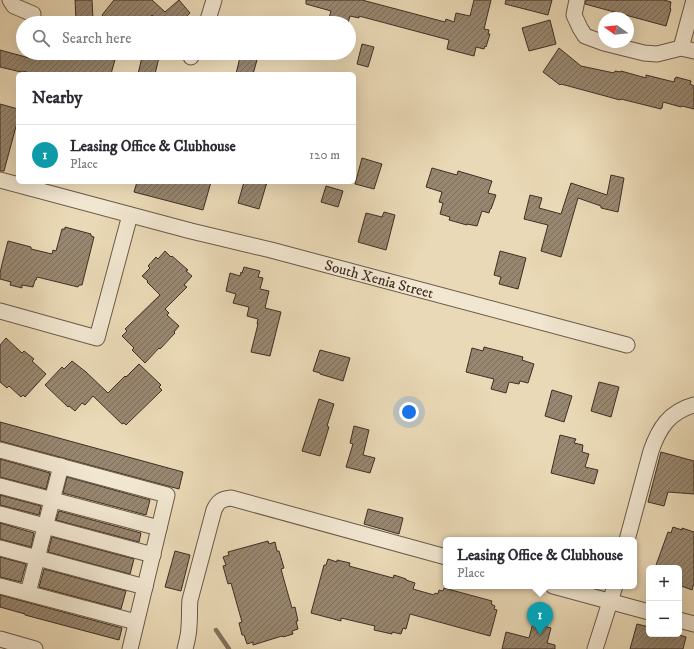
<!DOCTYPE html>
<meta charset="utf-8">
<style>
body{margin:0;font-family:"IM FELL DW Pica",serif;background:#f2f2f3;color:#2b2b33}
.controls{position:absolute;right:12px;bottom:12px;display:grid;overflow:hidden;border-radius:6px;box-shadow:0 4px 16px #0002}
.controls button{width:36px;height:36px;display:grid;place-items:center;padding:0;border:0;border-bottom:1px solid #e1e1e2;background:#fff;color:#2b2b33;font:20px sans-serif}
.compass{position:absolute;left:598px;top:12px;width:36px;height:36px;border-radius:50%;background:#fff;box-shadow:0 4px 16px #0002;rotate:285deg}
.you{position:absolute;left:409px;top:412px;width:14px;height:14px;margin:-10px;border:3px solid #fff;border-radius:50%;background:#1a73e8;box-shadow:0 0 0 6px #1a73e833}
.badge{display:grid;place-items:center;width:26px;height:26px;border-radius:50%;background:#d93025;color:#fff;font-size:13px;font-weight:700}
.pin{position:absolute;translate:-50% -33px;filter:drop-shadow(0 1px 2px #0008)}
.pin::after{content:'';position:absolute;top:21px;width:14px;height:12px;background:inherit;clip-path:polygon(0 0,100% 0,50% 100%)}
.popup{position:absolute;left:443px;top:537px;width:194px;height:52px;box-sizing:border-box;display:grid;place-content:center;border-radius:6px;background:#fff;filter:drop-shadow(0 1px 3px #0005);font-size:13px;white-space:nowrap;color:#7c7c81}
.popup b{font-size:15px;color:#2b2b33}
.popup::after{content:'';position:absolute;left:50%;top:100%;margin-left:-8px;border:8px solid transparent;border-top-color:#fff}
.list{margin:0;padding:0;list-style:none}
h2{display:flex;justify-content:space-between;align-items:center;height:52px;margin:0;padding:0 16px;font-size:17px}
h2 small{font-size:13px;font-weight:400;color:#7c7c81}
.list li{display:grid;grid-template-columns:26px 1fr auto;gap:12px;align-items:center;box-sizing:border-box;height:60px;padding:0 16px;border-top:1px solid #e1e1e2}
.list b{display:block;font-size:15px;white-space:nowrap}
.list p{margin:0;font-size:13px;white-space:nowrap;color:#7c7c81}
.list em{font-size:13px;font-style:normal;color:#7c7c81}
.icon{flex:none;width:22px;height:22px;fill:none;stroke:currentColor;stroke-width:2;stroke-linecap:round;stroke-linejoin:round}
.map{position:relative;flex:none;width:694px;height:649px;overflow:hidden}
.search{position:absolute;background:#fff;box-shadow:0 4px 16px #0002;left:16px;top:16px;width:340px;height:44px;display:flex;align-items:center;gap:10px;box-sizing:border-box;padding:0 14px;border-radius:22px;color:#7c7c81;font-size:15px}
.panel{position:absolute;background:#fff;box-shadow:0 4px 16px #0002;left:16px;top:72px;width:340px;height:112px;border-radius:6px}
.map>svg:first-child{display:block}
.lines{fill:none;stroke-linecap:round;stroke-linejoin:round}
.stream{stroke:#83725e;stroke-width:4.5}
.building{fill:url(#building-hatch);stroke:#3f2f24}
.minor-casing{stroke:#6a5a48;stroke-width:17}
.minor{stroke:#f1e6d0;stroke-width:15}
.labels{text-anchor:middle;stroke-width:3.5;stroke-linejoin:round;paint-order:stroke}
.street-label{font-size:15px;fill:#3f2f24;stroke:#f1e6d0}
</style>
<div class="map">
<svg width="694" height="649" viewBox="0 0 694 649">
<defs>
<pattern id="building-hatch" width="6" height="6" patternUnits="userSpaceOnUse"><rect width="6" height="6" fill="#988770"/><path d="M-1 1l2-2M0 6l6-6M5 7l2-2" fill="none" stroke="#7d6f5c"/></pattern>
</defs>
<rect width="100%" height="100%" fill="#ead9b6"/>
<filter id="stains"><feTurbulence type="fractalNoise" baseFrequency=".005" numOctaves="4"/><feColorMatrix values="0 0 0 0 .2 0 0 0 0 .09 0 0 0 0 .02 0 0 0 .5 -.17"/></filter>
<radialGradient id="worn" r=".72"><stop offset=".6" stop-color="#630" stop-opacity="0"/><stop offset="1" stop-color="#630" stop-opacity=".3"/></radialGradient>
<g class="lines">
<polyline class="stream" points="216,630 229,649"/>
</g>
<g class="building">
<polygon points="75,0 92,0 93,19 76,20"/>
<polygon points="114,0 152,0 165,12 179,0 190,13 179,23 153,23 157,20 152,15 145,23 110,23 102,15"/>
<polygon points="306,0 362,0 445,22 446,19 454,22 456,13 470,16 474,0 491,0 484,29 489,30 488,34 490,34 486,47 485,46 484,49 476,47 474,56 447,49 449,40 359,16 359,18 350,16 348,23 340,23 331,21 332,19 329,18 331,11 306,4"/>
<polygon points="506,0 552,0 548,15 505,4"/>
<polygon points="586,0 664,0 671,2 670,8 671,9 666,26 585,4"/>
<polygon points="550,20 556,44 529,51 522,28"/>
<polygon points="362,44 374,47 368,67 357,64"/>
<polygon points="559,48 581,66 614,73 615,71 621,72 621,71 646,78 646,75 674,82 675,78 676,78 676,77 691,81 690,84 694,86 694,109 682,106 681,107 663,102 662,108 661,108 661,109 621,99 620,100 561,84 560,85 543,72"/>
<polygon points="0,50 33,59 35,53 105,53 116,56 111,74 35,74 22,71 21,72 0,67"/>
<polygon points="143,53 160,53 155,74 138,74"/>
<polygon points="241,53 259,53 253,74 236,74"/>
<polygon points="0,104 18,109 18,119 4,171 0,171"/>
<polygon points="362,158 382,164 374,189 355,184"/>
<polygon points="432,168 457,175 458,171 492,181 488,193 496,195 491,209 490,209 489,213 482,211 477,226 467,224 467,225 449,220 450,217 440,214 443,203 439,202 442,192 426,187"/>
<polygon points="611,175 624,178 618,212 601,208 601,206 578,198 561,257 541,251 548,225 524,219 530,195 542,198 539,208 561,214 571,183 607,195"/>
<polygon points="137,182 211,182 203,210 134,192"/>
<polygon points="244,182 267,182 259,209 238,203"/>
<polygon points="326,186 343,191 338,207 321,202"/>
<polygon points="384,212 395,215 386,250 358,242 366,213 382,217"/>
<polygon points="65,227 91,234 91,236 94,237 82,285 79,285 78,287 37,277 36,280 35,280 33,287 22,285 22,288 10,285 11,282 0,279 0,273 2,264 8,241 31,247 31,249 52,254 53,250 56,251 62,229 65,229"/>
<polygon points="165,251 171,257 172,256 188,270 186,271 192,276 184,285 187,287 165,309 169,313 167,315 179,326 174,332 175,333 160,349 159,348 145,363 132,350 134,348 122,336 127,331 125,329 160,295 147,282 148,281 142,276 150,268 148,266 156,257 158,259"/>
<polygon points="500,251 526,258 518,289 499,284 501,277 494,275"/>
<polygon points="244,267 260,271 258,277 263,278 260,289 269,291 265,308 281,312 270,356 251,352 258,324 257,324 258,319 247,316 249,307 233,303 236,294 226,291 230,273 240,276 241,272 242,273"/>
<polygon points="6,338 22,353 24,351 34,359 32,361 46,374 25,397 23,395 21,397 9,386 7,388 0,382 0,345"/>
<polygon points="484,347 523,357 522,360 534,364 528,383 520,381 519,384 509,382 506,393 491,389 494,379 466,372 472,348 483,351"/>
<polygon points="320,350 350,358 343,381 320,374 320,373 313,371"/>
<polygon points="72,361 86,372 108,393 125,376 126,377 139,364 161,385 159,387 162,390 126,425 124,423 122,424 93,396 85,405 82,403 75,411 69,406 68,407 45,385 62,367 64,369"/>
<polygon points="599,382 619,387 611,417 591,411"/>
<polygon points="552,390 572,396 564,422 545,416"/>
<polygon points="319,399 334,404 327,426 329,427 320,456 302,451"/>
<polygon points="0,422 183,472 179,489 0,441"/>
<polygon points="354,426 369,430 363,455 375,458 370,473 346,467 353,444 350,443"/>
<polygon points="560,435 576,439 574,443 583,445 582,452 589,454 585,467 598,470 594,484 551,473"/>
<polygon points="661,452 694,461 694,494 668,492 664,506 648,502"/>
<polygon points="0,459 50,473 46,489 0,477"/>
<polygon points="67,477 150,500 146,515 63,493"/>
<polygon points="0,495 41,506 39,515 0,505"/>
<polygon points="368,509 403,518 399,534 364,524"/>
<polygon points="59,511 141,533 139,542 56,520"/>
<polygon points="0,523 34,533 31,547 0,539"/>
<polygon points="673,527 682,530 682,528 694,532 694,583 692,590 679,585 679,568 655,568 668,532 671,533"/>
<polygon points="52,537 134,559 130,574 48,552"/>
<polygon points="268,541 269,544 275,542 277,551 279,551 284,568 281,569 284,580 292,608 295,607 298,621 296,621 298,629 292,631 293,634 283,637 282,636 253,645 253,642 247,644 244,635 242,635 239,623 242,622 231,583 228,584 223,566 226,565 223,557 229,555 228,552"/>
<polygon points="175,551 190,555 181,591 165,587"/>
<polygon points="0,557 26,564 21,582 0,577"/>
<polygon points="328,559 337,562 337,560 350,563 349,566 393,578 394,575 406,579 406,580 415,583 413,589 434,595 435,593 438,594 439,590 443,591 444,588 492,601 491,604 495,606 494,609 497,610 490,636 410,614 406,629 403,628 401,634 392,632 392,634 374,630 375,626 341,618 341,621 311,613 324,565 326,565"/>
<polygon points="44,569 126,591 121,609 39,587"/>
<polygon points="0,595 122,628 119,640 25,615 25,614 0,607"/>
<polygon points="533,623 551,628 547,643 555,645 555,649 502,649 506,632 529,638"/>
<polygon points="637,624 649,627 649,634 676,634 686,637 683,649 630,649"/>
</g>
<g class="lines">
<defs>
<g id="minor">
<polyline points="10,0 14,6 33,14"/>
<polyline points="577,0 574,15 580,28 585,36 604,43 644,53 657,54 681,48 694,51"/>
<polyline points="207,23 214,0"/>
<polyline points="681,48 694,0"/>
<polyline points="191,57 193,53"/>
<polyline points="0,180 191,231 271,250 627,345"/>
<polyline points="0,311 97,338 130,215"/>
<polyline points="0,450 167,495 130,649"/>
<polyline points="0,486 159,528"/>
<polyline points="0,514 153,555"/>
<path d="M 627,540 L 651,451 C 659,428 669,412 694,405"/>
<polyline points="0,548 145,587"/>
<polyline points="0,586 136,622"/>
<polyline points="553,586 649,612"/>
<polyline points="28,593 61,466"/>
<polyline points="679,620 694,624"/>
<polyline points="0,639 35,649"/>
<path d="M 185,649 C 187,641 189,634 189,626 C 190,617 189,609 190,600 L 214,510 C 218,501 222,499 231,498 L 446,557"/>
<polyline points="595,649 615,586"/>
</g>
</defs>
<use href="#minor" class="minor-casing"/>
<use href="#minor" class="minor"/>
</g>
<g class="labels">
<g class="street-label">
<text transform="translate(379 279) rotate(15)" y="5">South Xenia Street</text>
</g>
</g>
<rect width="100%" height="100%" filter="url(#stains)"/>
<rect width="100%" height="100%" fill="url(#worn)"/>
</svg>
<div class="controls">
<button>+</button>
<button>−</button>
</div>
<svg class="compass" viewBox="-18 -18 36 36"><path d="M0-13l5 13h-10z" fill="#e53935"/><path d="M0 13l5-13h-10z" fill="#7c7c81"/></svg>
<div class="you"></div>
<div class="pin badge" style="left:540px;top:635px;background:#0f9aa8">1</div>
<div class="popup"><b>Leasing Office &amp; Clubhouse</b>Place</div>
<div class="search"><svg class="icon" aria-label="search" viewBox="0 0 24 24"><circle cx="10" cy="10" r="6"/><path d="M15 15l6 6"/></svg>Search here</div>
<section class="panel">
<h2>Nearby<small></small></h2>
<ul class="list">
<li><span class="badge" style="background:#0f9aa8">1</span><div><b>Leasing Office &amp; Clubhouse</b><p>Place</p></div><em>120 m</em></li>
</ul>
</section>
</div>
